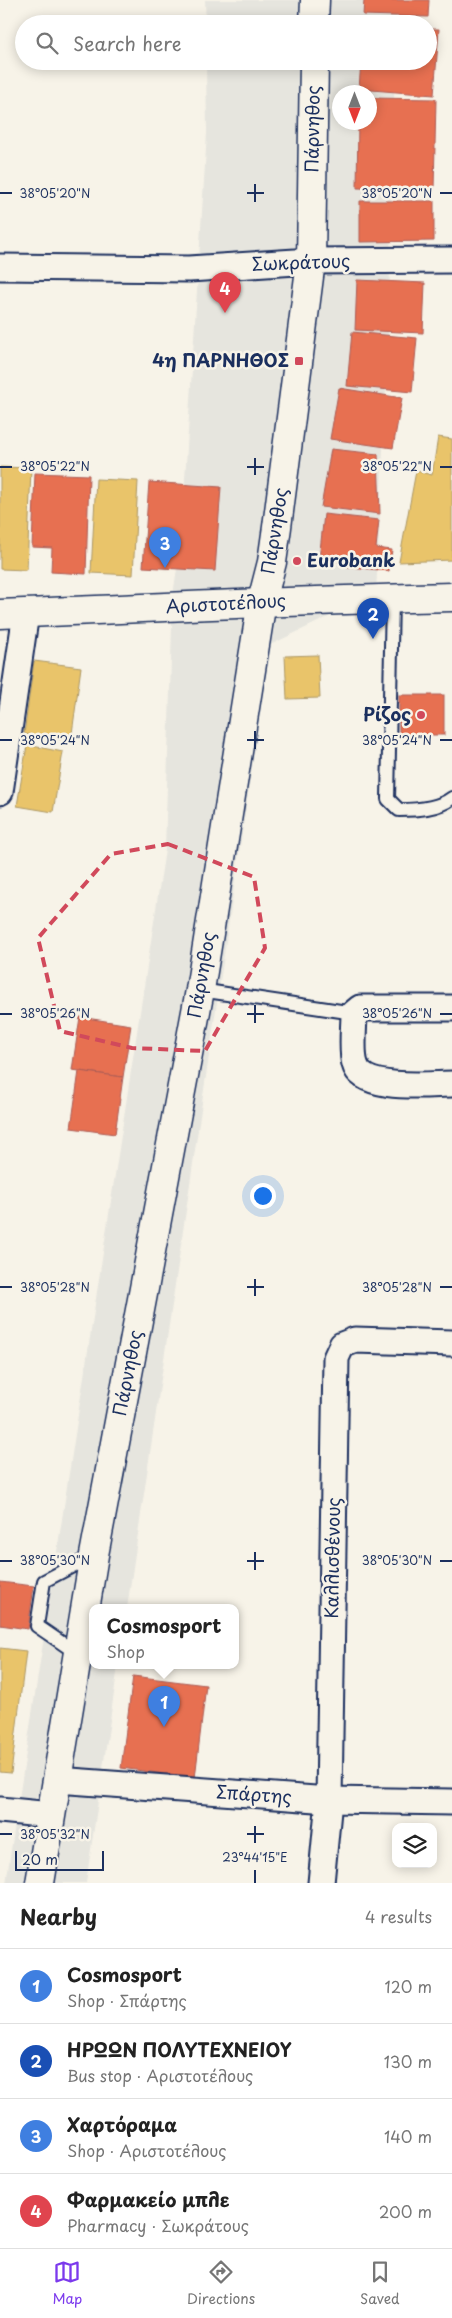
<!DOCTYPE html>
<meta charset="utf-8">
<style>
body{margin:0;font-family:"Playpen Sans",sans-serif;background:#f6f6f6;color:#222}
.controls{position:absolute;right:15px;bottom:15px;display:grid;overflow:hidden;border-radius:10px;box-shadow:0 2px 12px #0003}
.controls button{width:45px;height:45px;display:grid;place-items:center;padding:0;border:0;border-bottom:1px solid #e0e0e0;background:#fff;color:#222;font:25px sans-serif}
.compass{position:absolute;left:332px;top:85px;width:45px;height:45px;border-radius:50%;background:#fff;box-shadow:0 2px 12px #0003;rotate:180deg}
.scale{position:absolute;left:15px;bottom:12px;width:89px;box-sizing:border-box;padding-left:5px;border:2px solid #1b2f5e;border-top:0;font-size:14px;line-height:18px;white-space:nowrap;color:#1b2f5e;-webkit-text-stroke:4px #f7f3e8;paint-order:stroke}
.you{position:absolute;left:262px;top:1195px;width:18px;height:18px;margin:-12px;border:4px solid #fff;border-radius:50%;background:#1a73e8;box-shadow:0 0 0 8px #1a73e833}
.badge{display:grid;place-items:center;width:32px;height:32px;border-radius:50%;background:#7c3aed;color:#fff;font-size:16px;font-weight:700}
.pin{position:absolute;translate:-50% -41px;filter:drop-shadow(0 1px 2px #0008)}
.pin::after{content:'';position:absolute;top:26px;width:18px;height:15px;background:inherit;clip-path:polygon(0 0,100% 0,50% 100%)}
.popup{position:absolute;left:89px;top:1604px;width:150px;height:65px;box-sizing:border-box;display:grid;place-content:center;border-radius:10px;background:#fff;filter:drop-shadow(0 1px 4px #0005);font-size:16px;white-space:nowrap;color:#767676}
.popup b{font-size:19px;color:#222}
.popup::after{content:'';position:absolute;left:50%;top:100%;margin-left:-10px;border:10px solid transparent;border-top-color:#fff}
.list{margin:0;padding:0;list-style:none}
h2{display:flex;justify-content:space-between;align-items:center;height:65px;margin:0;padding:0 20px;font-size:21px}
h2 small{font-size:16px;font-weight:400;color:#767676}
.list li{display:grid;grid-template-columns:32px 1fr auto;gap:15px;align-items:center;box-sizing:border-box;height:75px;padding:0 20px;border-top:1px solid #e0e0e0}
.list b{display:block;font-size:19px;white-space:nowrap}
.list p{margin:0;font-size:16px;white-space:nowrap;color:#767676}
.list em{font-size:16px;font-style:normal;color:#767676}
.icon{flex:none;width:28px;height:28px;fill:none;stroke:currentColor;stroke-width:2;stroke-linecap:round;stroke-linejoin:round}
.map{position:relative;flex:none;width:452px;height:1883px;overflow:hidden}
.search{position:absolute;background:#fff;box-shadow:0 2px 12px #0003;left:15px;right:15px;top:15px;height:55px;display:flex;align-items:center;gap:12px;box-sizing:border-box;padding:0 18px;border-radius:28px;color:#767676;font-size:19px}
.sheet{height:365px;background:#fff}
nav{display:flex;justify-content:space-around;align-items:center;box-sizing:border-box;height:70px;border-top:1px solid #e0e0e0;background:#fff;font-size:14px;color:#767676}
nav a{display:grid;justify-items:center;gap:2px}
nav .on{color:#7c3aed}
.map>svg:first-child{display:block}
.built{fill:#e6e5de;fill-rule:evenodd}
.homes{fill:#e9c46a;stroke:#ab9766}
.shops{fill:#e76f51;stroke:#aa5c55}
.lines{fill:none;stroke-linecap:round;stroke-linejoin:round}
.lane-casing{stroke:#1b2f5e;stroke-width:16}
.street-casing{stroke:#1b2f5e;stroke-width:29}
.secondary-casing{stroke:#1b2f5e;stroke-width:31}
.lane{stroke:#f7f3e8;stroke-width:12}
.street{stroke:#f7f3e8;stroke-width:25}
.secondary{stroke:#f7f3e8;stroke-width:28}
.marked{fill:none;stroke:#d1495b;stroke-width:4;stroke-dasharray:10 6;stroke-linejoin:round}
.ticks{fill:none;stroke:#1b2f5e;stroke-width:2}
.poi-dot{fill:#d1495b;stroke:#f7f3e8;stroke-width:2}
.labels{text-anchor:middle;stroke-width:5;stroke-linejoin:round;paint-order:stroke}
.street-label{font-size:18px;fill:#1b2f5e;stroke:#f7f3e8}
.poi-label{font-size:18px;font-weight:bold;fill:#1b2f5e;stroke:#f7f3e8;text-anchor:end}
.ticks-label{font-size:12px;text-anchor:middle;fill:#1b2f5e;stroke:#f7f3e8;stroke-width:5;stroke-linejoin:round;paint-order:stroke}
</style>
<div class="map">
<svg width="452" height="1883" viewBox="0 0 452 1883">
<rect width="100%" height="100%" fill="#f7f3e8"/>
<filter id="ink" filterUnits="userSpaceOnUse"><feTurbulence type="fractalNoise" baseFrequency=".02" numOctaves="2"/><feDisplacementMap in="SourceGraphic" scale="10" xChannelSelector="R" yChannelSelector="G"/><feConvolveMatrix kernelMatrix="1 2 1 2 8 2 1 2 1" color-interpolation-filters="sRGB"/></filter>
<g filter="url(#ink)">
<g class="built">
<polygon points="205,0 397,0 396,24 206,24"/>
<path d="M 206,61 L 395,61 L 388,346 L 376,594 L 270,645 L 127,1608 L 93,1608 L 93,1666 L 118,1666 L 86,1883 L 6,1883 L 165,850 L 173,595 L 181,542 L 207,133 ZM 340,92 L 370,92 L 370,122 L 340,122 Z"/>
</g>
<g class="homes">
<polygon points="438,437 452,439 452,560 399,562 416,471 432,475"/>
<polygon points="0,467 31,468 27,570 0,569"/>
<polygon points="96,479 138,481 133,575 91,573"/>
<polygon points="318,655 320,698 287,699 285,656"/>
<polygon points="34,661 81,667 71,741 24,734"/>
<polygon points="27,745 63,752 53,812 17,806"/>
<polygon points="0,1648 26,1651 11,1773 0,1772"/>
</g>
<g class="shops">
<polygon points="364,0 429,0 428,17 363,15"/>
<polygon points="428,29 439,29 434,95 359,89 361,61 428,61"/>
<polygon points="370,98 436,99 434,190 357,188 358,122 370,122"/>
<polygon points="360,201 434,201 434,241 360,242"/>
<polygon points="357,280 425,283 423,333 355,330"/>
<polygon points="352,332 417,338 412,392 347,386"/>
<polygon points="339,388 402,398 393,448 330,439"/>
<polygon points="331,449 378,454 380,514 321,507"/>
<polygon points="35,473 89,475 86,574 51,572 52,548 32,547"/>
<polygon points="149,482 221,487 215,571 143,567"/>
<polygon points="324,514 379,520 376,548 392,550 389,571 340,566 340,562 319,560"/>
<rect x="399" y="695" width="45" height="40"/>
<polygon points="80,1017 131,1025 123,1077 72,1070"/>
<polygon points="79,1071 123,1077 115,1134 71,1128"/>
<polygon points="0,1582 34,1586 28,1629 0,1625"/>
<polygon points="133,1676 206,1685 195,1778 121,1768"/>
</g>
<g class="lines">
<defs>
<g id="lane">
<path d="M 392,598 L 388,799 L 399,810 C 416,810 438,809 452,798"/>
<polyline points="200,990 354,1013"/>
<polyline points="78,1654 37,1626 44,1581 94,1555"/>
</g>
<g id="street">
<polyline points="0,267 189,269 311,261 452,260"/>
<polyline points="0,792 26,613"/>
<path d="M 452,1008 L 360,1008 L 354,1013 C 354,1027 351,1051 355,1064 C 362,1092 429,1084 452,1084"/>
<polyline points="57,1780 329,1800 452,1802"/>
<polyline points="0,1810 51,1815"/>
<polyline points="321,1883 329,1800 336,1358 342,1345 355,1340 452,1343"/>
</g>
<g id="secondary">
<polyline points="314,24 315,0"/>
<path d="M 0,614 C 151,608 301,600 452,597"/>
<polyline points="40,1883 94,1555 200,990 262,601 272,562 277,527 311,261 314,61"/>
</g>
</defs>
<use href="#lane" class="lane-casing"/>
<use href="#street" class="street-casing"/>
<use href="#secondary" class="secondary-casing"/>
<use href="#lane" class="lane"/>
<use href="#street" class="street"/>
<use href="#secondary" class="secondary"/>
</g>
</g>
<path class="marked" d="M 168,844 L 254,877 L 265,948 L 205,1051 L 132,1048 L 60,1031 L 38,938 L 111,854 Z"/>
<path class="ticks" d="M 255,184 L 255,202M 0,193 L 12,193M 247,193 L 264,193M 440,193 L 452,193M 255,458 L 255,475M 0,467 L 12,467M 247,467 L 264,467M 440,467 L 452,467M 255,731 L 255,749M 0,740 L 12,740M 247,740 L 264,740M 440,740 L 452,740M 255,1005 L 255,1023M 0,1014 L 12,1014M 247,1014 L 264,1014M 440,1014 L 452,1014M 255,1279 L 255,1296M 0,1287 L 12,1287M 247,1287 L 264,1287M 440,1287 L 452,1287M 255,1552 L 255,1570M 0,1561 L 12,1561M 247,1561 L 264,1561M 440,1561 L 452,1561M 255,1826 L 255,1843M 0,1834 L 12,1834M 247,1834 L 264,1834M 255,1870 L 255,1883"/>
<g class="poi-dot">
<rect x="294" y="356" width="10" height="10" rx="2.5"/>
<circle cx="297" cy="561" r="5"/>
<circle cx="421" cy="715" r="5"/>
</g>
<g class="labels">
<g class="street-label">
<text transform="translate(313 129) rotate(-89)" y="6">Πάρνηθος</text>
<text transform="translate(301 263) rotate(-2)" y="6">Σωκράτους</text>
<text transform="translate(275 531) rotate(-81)" y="6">Πάρνηθος</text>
<text transform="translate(226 604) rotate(-3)" y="6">Αριστοτέλους</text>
<text transform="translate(202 975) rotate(-80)" y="6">Πάρνηθος</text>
<text transform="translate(128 1373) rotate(-79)" y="6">Πάρνηθος</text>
<text transform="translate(333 1558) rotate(-89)" y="6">Καλλισθένους</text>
<text transform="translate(254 1795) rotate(4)" y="6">Σπάρτης</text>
</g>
<g class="poi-label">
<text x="289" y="367">4η ΠΑΡΝΗΘΟΣ</text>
<text x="307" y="567" text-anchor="start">Eurobank</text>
<text x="411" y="721">Ρίζος</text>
</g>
</g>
<g class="ticks-label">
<text x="397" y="198">38°05'20"N</text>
<text x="55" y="198">38°05'20"N</text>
<text x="55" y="471">38°05'22"N</text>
<text x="397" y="471">38°05'22"N</text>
<text x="55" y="745">38°05'24"N</text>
<text x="397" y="745">38°05'24"N</text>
<text x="55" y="1018">38°05'26"N</text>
<text x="397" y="1018">38°05'26"N</text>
<text x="397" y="1292">38°05'28"N</text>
<text x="55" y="1292">38°05'28"N</text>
<text x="397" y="1565">38°05'30"N</text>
<text x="55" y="1565">38°05'30"N</text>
<text x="55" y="1839">38°05'32"N</text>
<text x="255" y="1862">23°44'15"E</text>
</g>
</svg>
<div class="controls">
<button><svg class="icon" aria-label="layers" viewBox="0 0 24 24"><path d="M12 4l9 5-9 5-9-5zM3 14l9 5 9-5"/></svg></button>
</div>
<svg class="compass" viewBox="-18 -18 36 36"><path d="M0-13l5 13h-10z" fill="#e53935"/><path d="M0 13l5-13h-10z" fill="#767676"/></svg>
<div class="scale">20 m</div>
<div class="you"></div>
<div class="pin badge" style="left:164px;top:1727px;background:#3f7fe0">1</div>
<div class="popup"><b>Cosmosport</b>Shop</div>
<div class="pin badge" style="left:373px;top:639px;background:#1a4fb4">2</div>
<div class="pin badge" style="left:165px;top:568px;background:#3f7fe0">3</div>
<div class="pin badge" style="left:225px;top:313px;background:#e0444e">4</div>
<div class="search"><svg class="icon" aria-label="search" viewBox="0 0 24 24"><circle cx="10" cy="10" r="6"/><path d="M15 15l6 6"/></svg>Search here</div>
</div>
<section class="sheet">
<h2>Nearby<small>4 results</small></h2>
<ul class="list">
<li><span class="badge" style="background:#3f7fe0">1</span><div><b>Cosmosport</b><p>Shop · Σπάρτης</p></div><em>120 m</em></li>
<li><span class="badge" style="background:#1a4fb4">2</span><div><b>ΗΡΩΩΝ ΠΟΛΥΤΕΧΝΕΙΟΥ</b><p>Bus stop · Αριστοτέλους</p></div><em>130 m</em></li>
<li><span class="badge" style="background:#3f7fe0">3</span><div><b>Χαρτόραμα</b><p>Shop · Αριστοτέλους</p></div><em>140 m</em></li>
<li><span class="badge" style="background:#e0444e">4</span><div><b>Φαρμακείο μπλε</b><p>Pharmacy · Σωκράτους</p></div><em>200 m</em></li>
</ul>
</section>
<nav>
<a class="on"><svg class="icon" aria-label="map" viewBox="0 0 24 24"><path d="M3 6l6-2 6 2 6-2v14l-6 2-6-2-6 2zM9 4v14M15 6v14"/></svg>Map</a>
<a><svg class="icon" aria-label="directions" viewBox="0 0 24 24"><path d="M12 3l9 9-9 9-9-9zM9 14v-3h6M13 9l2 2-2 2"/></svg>Directions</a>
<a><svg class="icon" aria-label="saved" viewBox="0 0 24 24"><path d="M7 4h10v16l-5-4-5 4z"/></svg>Saved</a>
</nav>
